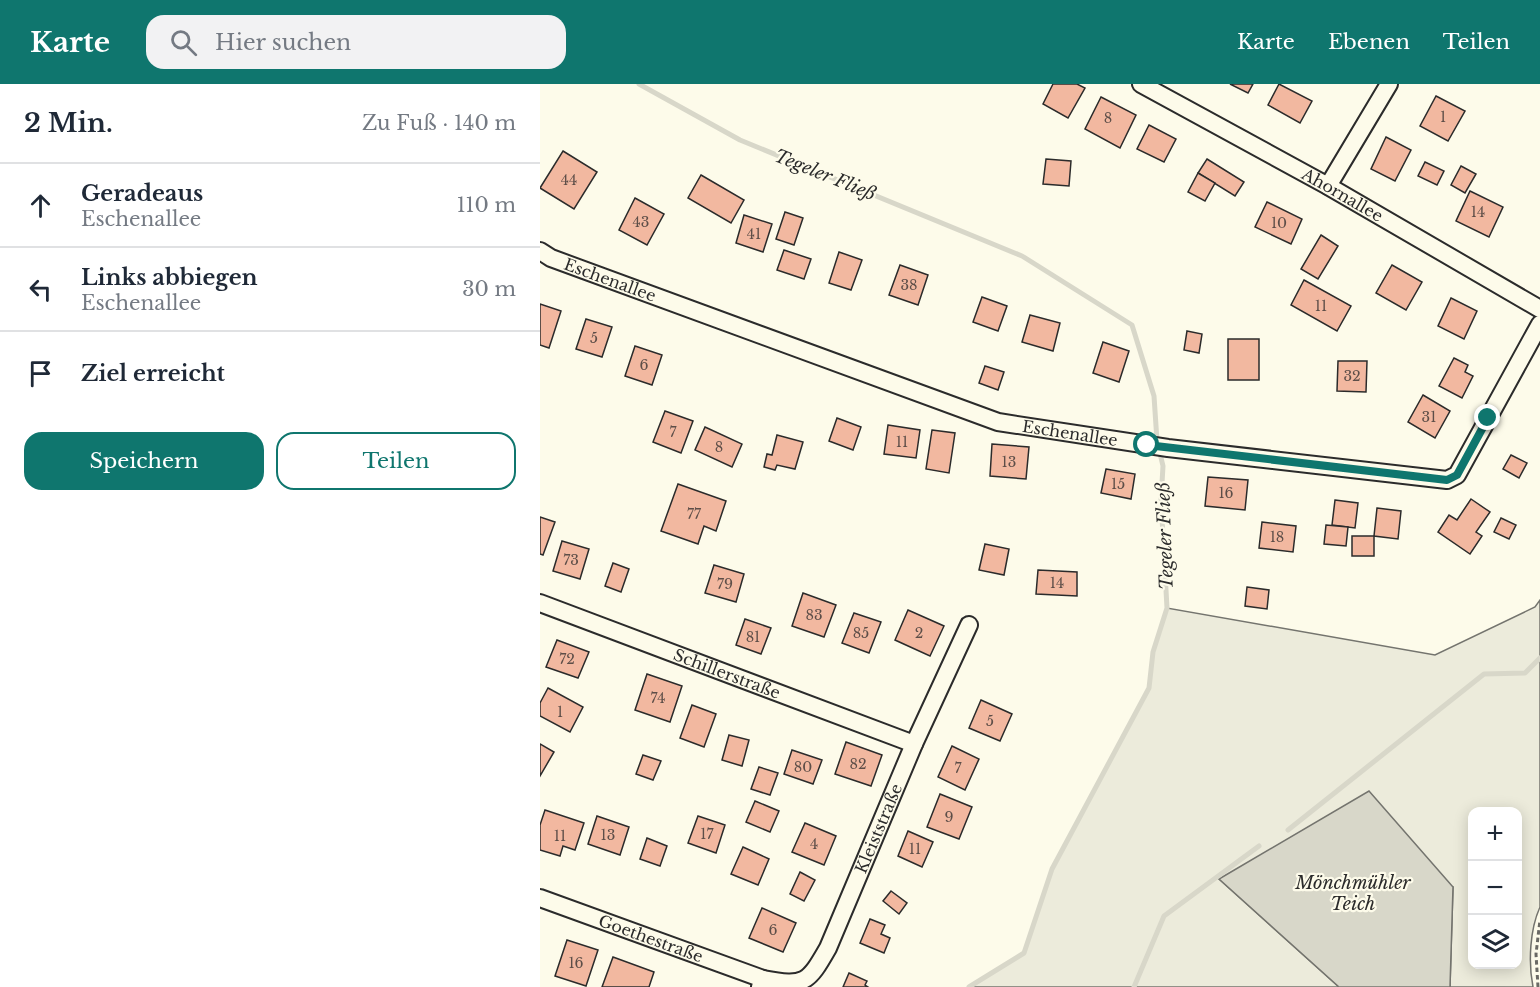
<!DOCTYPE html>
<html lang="de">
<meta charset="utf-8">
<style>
body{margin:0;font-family:"Libre Baskerville",serif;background:#f2f2f3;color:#1f2937}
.controls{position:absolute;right:18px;bottom:18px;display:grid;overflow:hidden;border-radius:12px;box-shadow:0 3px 15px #0003}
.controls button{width:54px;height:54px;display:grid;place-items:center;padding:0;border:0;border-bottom:2px solid #e0e1e3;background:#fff;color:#1f2937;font:30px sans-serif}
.stop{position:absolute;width:18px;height:18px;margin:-14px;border:4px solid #0f766e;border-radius:50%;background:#fff}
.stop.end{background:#0f766e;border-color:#fff;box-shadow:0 2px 6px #0008}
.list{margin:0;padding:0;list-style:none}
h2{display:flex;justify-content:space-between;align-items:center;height:78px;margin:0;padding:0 24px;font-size:26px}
h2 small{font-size:20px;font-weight:400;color:#747a83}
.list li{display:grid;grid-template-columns:39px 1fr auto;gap:18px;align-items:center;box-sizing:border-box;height:84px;padding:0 24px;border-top:2px solid #e0e1e3}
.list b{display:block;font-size:22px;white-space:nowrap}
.list p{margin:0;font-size:20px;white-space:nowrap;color:#747a83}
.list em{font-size:20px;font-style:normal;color:#747a83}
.actions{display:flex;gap:12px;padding:18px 24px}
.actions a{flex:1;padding:14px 0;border:2px solid #0f766e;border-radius:18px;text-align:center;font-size:21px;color:#0f766e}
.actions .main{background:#0f766e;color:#fff}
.icon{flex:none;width:33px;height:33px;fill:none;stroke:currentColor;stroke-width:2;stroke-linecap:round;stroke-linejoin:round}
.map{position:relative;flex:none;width:1000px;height:903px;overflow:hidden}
header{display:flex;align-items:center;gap:36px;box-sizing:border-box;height:84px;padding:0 30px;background:#0f766e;color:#fff}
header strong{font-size:28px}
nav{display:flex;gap:33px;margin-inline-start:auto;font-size:21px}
.search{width:420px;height:54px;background:#f2f2f3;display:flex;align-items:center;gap:15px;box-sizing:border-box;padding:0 21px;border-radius:18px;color:#747a83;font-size:22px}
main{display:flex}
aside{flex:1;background:#fff}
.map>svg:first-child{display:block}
.green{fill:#ecebdb;stroke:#74746e;stroke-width:1.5;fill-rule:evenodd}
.water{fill:#d8d7c9;stroke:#74746e;stroke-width:1.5}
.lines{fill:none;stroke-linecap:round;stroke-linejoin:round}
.stream{stroke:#d8d7c9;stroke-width:5}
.building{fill:#f2b8a0;stroke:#2b2b2b;stroke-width:1.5}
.street-casing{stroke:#2b2b2b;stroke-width:20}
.path{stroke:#6a6964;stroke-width:3;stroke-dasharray:4.5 3;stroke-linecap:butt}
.street{stroke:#fdfbea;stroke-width:16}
.route{stroke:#0f766e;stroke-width:8}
.labels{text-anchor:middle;stroke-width:4.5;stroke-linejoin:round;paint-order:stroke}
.number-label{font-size:14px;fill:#5d4e48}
.street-label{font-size:16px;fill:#2b2b2b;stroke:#fdfbea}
.water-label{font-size:18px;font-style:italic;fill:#2b2b2b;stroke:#fdfbea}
</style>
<header>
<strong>Karte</strong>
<div class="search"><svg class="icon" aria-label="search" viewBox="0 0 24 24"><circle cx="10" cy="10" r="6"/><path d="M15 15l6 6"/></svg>Hier suchen</div>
<nav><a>Karte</a><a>Ebenen</a><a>Teilen</a></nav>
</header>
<main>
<aside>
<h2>2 Min.<small>Zu Fuß · 140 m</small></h2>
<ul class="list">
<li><svg class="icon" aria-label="ahead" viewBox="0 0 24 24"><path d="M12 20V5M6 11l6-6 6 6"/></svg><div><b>Geradeaus</b><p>Eschenallee</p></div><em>110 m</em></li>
<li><svg class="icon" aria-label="left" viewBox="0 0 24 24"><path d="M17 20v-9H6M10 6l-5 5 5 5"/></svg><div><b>Links abbiegen</b><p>Eschenallee</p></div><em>30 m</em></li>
<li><svg class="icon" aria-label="arrive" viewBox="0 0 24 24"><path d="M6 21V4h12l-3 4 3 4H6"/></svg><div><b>Ziel erreicht</b></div></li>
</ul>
<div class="actions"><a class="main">Speichern</a><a>Teilen</a></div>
</aside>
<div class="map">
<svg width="1000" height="903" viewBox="0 0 1000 903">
<rect width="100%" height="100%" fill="#fdfbea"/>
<path class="green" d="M 1000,516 L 1000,823 C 990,845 988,878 993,903 L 910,903 L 913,803 L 679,795 L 799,903 L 429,903 L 484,869 L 512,785 L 609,604 L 613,568 L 627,524 L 895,571 L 995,523 ZM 933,728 L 978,728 L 978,880 L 933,880 Z"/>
<polygon class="water" points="829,707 913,803 910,903 799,903 679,795"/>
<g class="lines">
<g class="stream">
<polyline points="99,0 200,56 482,172 592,241 614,312 617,357 623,382 621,416 627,524 613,568 609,604 512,785 484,869 429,903"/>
<polyline points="748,746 944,590 985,589 1000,574"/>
<polyline points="594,903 624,832 719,762"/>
</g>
</g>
<g class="building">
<polygon points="513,0 537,0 545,4 528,34 503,20"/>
<polygon points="690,0 713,0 708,9"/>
<polygon points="739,0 772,17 760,39 728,21"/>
<polygon points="896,12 925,27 908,57 880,42"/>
<polygon points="561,13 596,31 580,64 545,45"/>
<polygon points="609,41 636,55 624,78 597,65"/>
<polygon points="846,53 871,66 855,97 831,85"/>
<polygon points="23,67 57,88 34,125 0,104"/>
<polygon points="506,75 531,77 529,102 503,100"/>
<polygon points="667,75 704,98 695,112 658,89"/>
<polygon points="885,78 904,87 897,101 878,92"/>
<polygon points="921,82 936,90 925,109 911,101"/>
<polygon points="658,89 675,99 665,117 648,108"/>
<polygon points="161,91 204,116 191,139 148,114"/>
<polygon points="930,107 963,123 949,153 916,137"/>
<polygon points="95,114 124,130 107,161 79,146"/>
<polygon points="727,118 762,135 751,160 715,143"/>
<polygon points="245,128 263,134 254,161 236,155"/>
<polygon points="204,131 232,140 223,168 196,159"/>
<polygon points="781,151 798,162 778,195 761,185"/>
<polygon points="244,166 271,175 264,195 237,186"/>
<polygon points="299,168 322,176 311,206 289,199"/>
<polygon points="360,181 388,191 378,221 349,211"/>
<polygon points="852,181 882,198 866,226 836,209"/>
<polygon points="764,196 811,222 797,247 751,221"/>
<polygon points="442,213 467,222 458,247 433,238"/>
<polygon points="911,214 937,227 924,255 898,242"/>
<polygon points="0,220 21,227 9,264 0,261"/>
<polygon points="490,231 520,239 513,267 482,258"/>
<polygon points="46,235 72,243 62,273 36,265"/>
<polygon points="647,247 662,250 659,269 644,266"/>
<rect x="688" y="255" width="31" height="41"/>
<polygon points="563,258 589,267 579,298 553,289"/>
<polygon points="95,262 122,271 112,301 85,292"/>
<polygon points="914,274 928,281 925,288 933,292 922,314 899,302"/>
<polygon points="798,277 827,277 826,308 797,307"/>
<polygon points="445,282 464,288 458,306 439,299"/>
<polygon points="883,311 910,327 895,354 868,338"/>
<polygon points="125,327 153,337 141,369 113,358"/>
<polygon points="297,334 321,343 313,366 289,357"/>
<polygon points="348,341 380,346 376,374 344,370"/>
<polygon points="165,343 202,360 192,383 155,366"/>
<polygon points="392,346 415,349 409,389 386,385"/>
<polygon points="237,351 263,358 255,385 237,381 235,386 224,383 227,370 232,371"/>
<polygon points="452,360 489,363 486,395 450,392"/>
<polygon points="971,371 987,379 979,394 963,385"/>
<polygon points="566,385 595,390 591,415 561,409"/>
<polygon points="668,393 708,396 705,426 665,422"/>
<polygon points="138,400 186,417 176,447 164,442 158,460 121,447"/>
<polygon points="931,415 950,428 936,448 942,452 930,470 898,448 909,431 917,436"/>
<polygon points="795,416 818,419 815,444 792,441"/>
<polygon points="837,424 861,427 858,455 834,452"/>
<polygon points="0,433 15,438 3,471 0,470"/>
<polygon points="961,434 976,441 969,455 954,448"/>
<polygon points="722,438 756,442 753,468 719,464"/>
<polygon points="786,441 808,443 806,462 784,460"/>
<rect x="812" y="452" width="22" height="20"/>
<polygon points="22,457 49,465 40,495 13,487"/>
<polygon points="445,460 469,465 464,491 439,486"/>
<polygon points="73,479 89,485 81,508 65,502"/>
<polygon points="174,481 204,490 196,518 165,509"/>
<polygon points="498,486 537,488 537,512 496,510"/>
<polygon points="707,503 729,506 727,525 705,522"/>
<polygon points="263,509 296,521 284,553 252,542"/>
<polygon points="368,526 404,542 390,572 355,556"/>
<polygon points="314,529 341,538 329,569 302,559"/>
<polygon points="205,535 231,544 221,570 196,561"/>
<polygon points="17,556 49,568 38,594 6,583"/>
<polygon points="107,590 142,602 130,638 95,626"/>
<polygon points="8,604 43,623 30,648 0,632 0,619"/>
<polygon points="441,616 472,630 460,657 429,644"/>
<polygon points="152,621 176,630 164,663 140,654"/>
<polygon points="189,651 209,656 202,682 182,676"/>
<polygon points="306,658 342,671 331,702 295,690"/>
<polygon points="0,660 14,668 0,692"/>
<polygon points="412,662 439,675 425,706 398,693"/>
<polygon points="252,666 282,676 273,700 244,690"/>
<polygon points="103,671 121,677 113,696 96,690"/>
<polygon points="219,683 238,689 230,711 211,705"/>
<polygon points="400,710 432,723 419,755 387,743"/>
<polygon points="215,717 239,727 230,748 206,738"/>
<polygon points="5,726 44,739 35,766 23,762 20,772 0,766 0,741"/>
<polygon points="57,732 89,743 80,771 48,760"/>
<polygon points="158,732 185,741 176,769 148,759"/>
<polygon points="265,739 296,752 284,781 252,768"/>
<polygon points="368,747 393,758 382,783 358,772"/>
<polygon points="107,754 127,762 120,782 100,775"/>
<polygon points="203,763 229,775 218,801 191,790"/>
<polygon points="260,788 275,796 264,817 250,810"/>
<polygon points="351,807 367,819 359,830 343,817"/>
<polygon points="222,824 256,839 243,868 209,854"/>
<polygon points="330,835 345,841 341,850 350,854 344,869 320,859"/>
<polygon points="27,856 58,866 46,902 15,892"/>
<polygon points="73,873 114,888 109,903 62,903"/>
<polygon points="309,889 327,897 325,901 328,903 303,903"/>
</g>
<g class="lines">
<defs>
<g id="street">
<path id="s1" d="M 601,0 L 788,102 L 1000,225"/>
<polyline points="788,102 849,0"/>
<path id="s2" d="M 0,167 L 11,174 L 458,338 L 628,364 L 907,396 L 917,391 L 1000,240"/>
<path id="s3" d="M 0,519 L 374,660"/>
<path id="s4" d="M 0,814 L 223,895"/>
<path id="s5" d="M 220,903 L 223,895 C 265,903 268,899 288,864 L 374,660 L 429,541"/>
</g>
</defs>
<use href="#street" class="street-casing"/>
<polyline class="path" points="998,903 996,870 1000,836"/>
<use href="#street" class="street"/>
</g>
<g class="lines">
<polyline class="route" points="607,361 907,396 917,391 948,334"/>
</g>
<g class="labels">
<g class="number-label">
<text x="903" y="38">1</text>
<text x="568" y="39">8</text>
<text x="29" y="101">44</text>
<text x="938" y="133">14</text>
<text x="101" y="143">43</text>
<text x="739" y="144">10</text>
<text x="214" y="155">41</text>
<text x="369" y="206">38</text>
<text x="781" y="227">11</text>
<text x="54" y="259">5</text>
<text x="104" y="286">6</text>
<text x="812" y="297">32</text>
<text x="889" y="338">31</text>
<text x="133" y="353">7</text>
<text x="362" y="363">11</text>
<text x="179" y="368">8</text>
<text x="469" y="383">13</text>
<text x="578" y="405">15</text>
<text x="686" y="414">16</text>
<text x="154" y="435">77</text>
<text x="737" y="458">18</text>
<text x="31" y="481">73</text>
<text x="517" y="504">14</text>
<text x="185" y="505">79</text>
<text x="274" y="536">83</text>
<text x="321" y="554">85</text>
<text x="379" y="554">2</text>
<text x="213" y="558">81</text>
<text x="27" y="580">72</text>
<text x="118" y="619">74</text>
<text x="20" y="633">1</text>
<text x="450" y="642">5</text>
<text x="318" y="685">82</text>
<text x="263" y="688">80</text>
<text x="418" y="689">7</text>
<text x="409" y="738">9</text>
<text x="167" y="755">17</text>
<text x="68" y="756">13</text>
<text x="20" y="757">11</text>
<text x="274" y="765">4</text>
<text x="375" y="770">11</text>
<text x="233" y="851">6</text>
<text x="36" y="884">16</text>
</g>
<g class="street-label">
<text dy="6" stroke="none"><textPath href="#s1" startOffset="230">Ahornallee</textPath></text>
<text dy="6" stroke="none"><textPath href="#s2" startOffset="76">Eschenallee</textPath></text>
<text dy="6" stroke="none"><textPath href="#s2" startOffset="562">Eschenallee</textPath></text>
<text dy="6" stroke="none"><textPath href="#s3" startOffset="200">Schillerstraße</textPath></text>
<text dy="6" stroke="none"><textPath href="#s5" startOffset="220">Kleiststraße</textPath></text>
<text dy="6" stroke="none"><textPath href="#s4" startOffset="118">Goethestraße</textPath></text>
</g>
<g class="water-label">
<text transform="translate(285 91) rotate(22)" y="6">Tegeler Fließ</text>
<text transform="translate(625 452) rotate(-92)" y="6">Tegeler Fließ</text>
<text x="813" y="805">Mönchmühler<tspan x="813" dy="21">Teich</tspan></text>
</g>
</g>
</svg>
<div class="controls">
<button>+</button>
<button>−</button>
<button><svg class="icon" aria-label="layers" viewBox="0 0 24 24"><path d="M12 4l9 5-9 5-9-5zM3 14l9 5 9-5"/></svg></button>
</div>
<div class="stop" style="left:607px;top:361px"></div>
<div class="stop end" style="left:948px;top:334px"></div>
</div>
</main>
